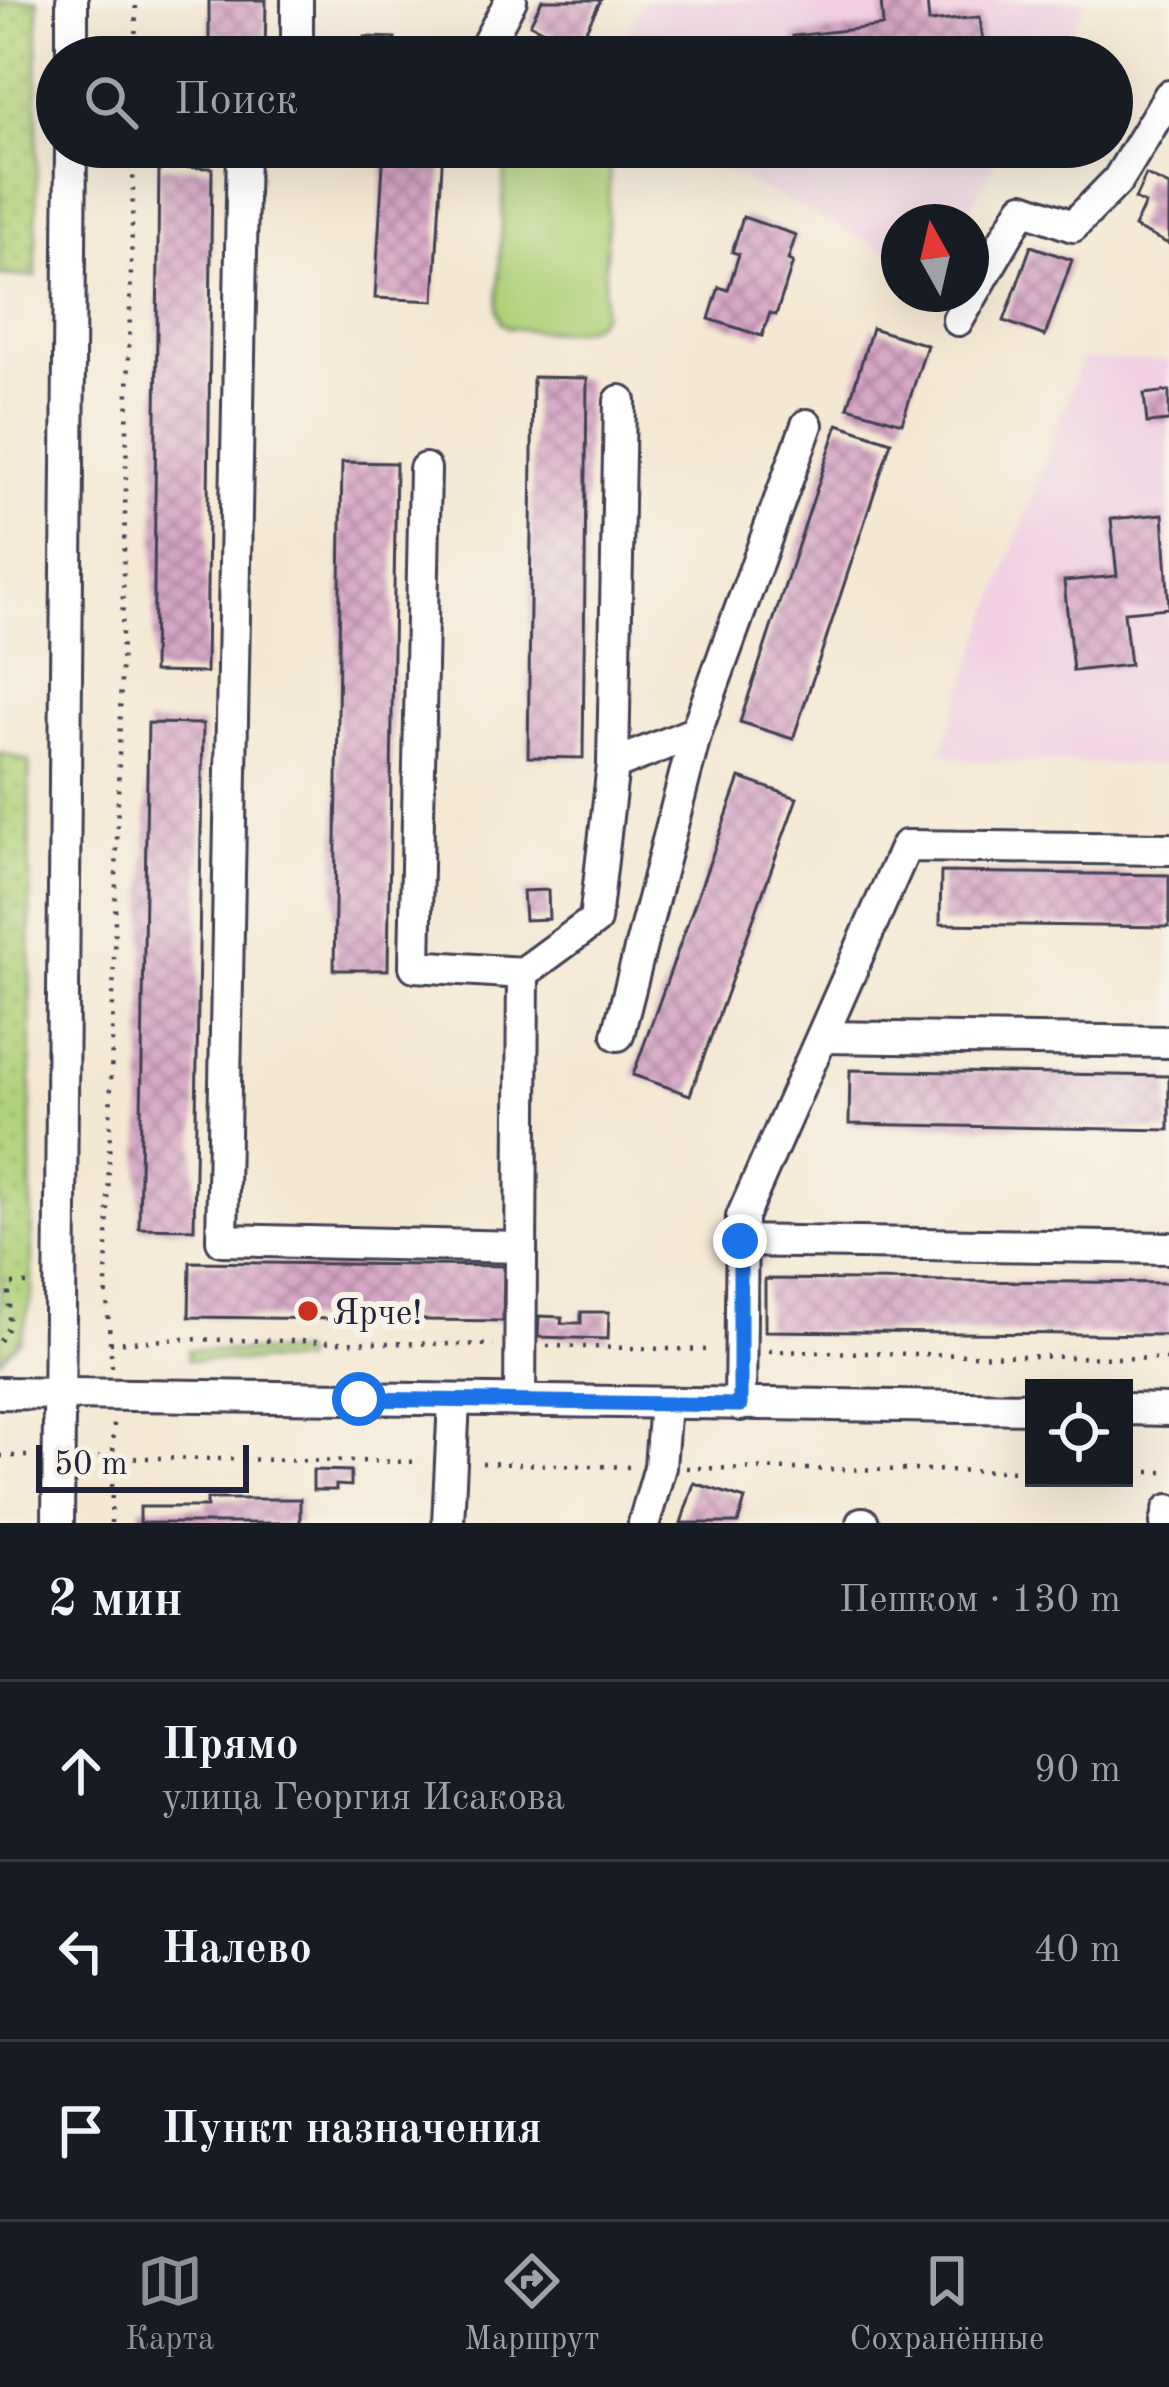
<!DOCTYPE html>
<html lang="ru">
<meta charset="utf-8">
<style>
body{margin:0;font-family:"Old Standard TT",serif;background:#20242c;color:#f1f3f6}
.controls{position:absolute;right:36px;bottom:36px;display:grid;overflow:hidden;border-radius:0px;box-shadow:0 12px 48px #0002}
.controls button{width:108px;height:108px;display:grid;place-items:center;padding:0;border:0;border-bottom:3px solid #363941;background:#171b24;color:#f1f3f6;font:60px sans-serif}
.compass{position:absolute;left:881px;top:204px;width:108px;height:108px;border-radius:50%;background:#171b24;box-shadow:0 12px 48px #0002;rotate:352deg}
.scale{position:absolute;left:36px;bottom:30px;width:213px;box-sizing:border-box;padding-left:12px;border:6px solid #22223b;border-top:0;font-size:33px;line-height:42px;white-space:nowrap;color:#22223b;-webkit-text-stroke:9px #f7f3e8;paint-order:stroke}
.stop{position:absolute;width:36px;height:36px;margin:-27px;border:9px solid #1a73e8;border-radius:50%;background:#fff}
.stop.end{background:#1a73e8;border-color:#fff;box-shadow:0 3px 12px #0008}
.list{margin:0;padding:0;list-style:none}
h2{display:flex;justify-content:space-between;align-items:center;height:156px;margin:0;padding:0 48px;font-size:51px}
h2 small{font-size:39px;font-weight:400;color:#9ea1a6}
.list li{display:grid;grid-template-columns:78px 1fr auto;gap:36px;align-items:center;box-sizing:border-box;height:180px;padding:0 48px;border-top:3px solid #363941}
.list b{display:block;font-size:45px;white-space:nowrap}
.list p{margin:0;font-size:39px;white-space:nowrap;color:#9ea1a6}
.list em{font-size:39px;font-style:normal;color:#9ea1a6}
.icon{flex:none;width:66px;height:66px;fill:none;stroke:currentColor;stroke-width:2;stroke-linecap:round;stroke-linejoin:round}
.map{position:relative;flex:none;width:1169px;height:1523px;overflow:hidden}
.search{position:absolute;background:#171b24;box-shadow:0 12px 48px #0002;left:36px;right:36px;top:36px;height:132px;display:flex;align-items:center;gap:30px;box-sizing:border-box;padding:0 42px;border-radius:66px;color:#9ea1a6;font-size:45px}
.sheet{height:696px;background:#171b24}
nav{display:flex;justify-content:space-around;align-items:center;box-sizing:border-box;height:168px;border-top:3px solid #363941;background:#171b24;font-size:33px;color:#9ea1a6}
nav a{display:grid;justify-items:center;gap:6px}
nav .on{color:#8c9099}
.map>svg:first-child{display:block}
.built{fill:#f1d0e3}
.grass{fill:url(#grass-tufts);stroke:#687a5a;stroke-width:3}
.park{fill:url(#park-dots);stroke:#687a5a;stroke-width:3}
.pitch{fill:#afd27a;stroke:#687a5a;stroke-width:3}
.building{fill:url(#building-cross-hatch)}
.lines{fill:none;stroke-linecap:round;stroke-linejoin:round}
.minor-casing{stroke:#424052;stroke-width:36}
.path{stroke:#424052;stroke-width:4.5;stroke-dasharray:3 9;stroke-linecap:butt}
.minor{stroke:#fff;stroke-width:30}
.route{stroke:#1a73e8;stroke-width:15}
.poi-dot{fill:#c8321e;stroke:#f7f3e8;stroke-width:4.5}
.labels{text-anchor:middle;stroke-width:12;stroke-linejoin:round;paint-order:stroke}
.poi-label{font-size:36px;fill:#22223b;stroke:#f7f3e8;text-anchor:start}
</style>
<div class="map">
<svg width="1169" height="1523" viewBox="0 0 1169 1523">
<defs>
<pattern id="grass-tufts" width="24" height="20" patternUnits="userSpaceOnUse" patternTransform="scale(3)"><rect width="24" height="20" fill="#afd27a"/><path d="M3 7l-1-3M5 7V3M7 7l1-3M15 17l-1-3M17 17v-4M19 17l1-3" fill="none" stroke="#96b46a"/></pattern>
<pattern id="park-dots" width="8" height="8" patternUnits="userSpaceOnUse" patternTransform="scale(3)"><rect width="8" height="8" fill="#afd27a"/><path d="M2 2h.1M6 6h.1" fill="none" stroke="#96b46a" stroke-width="1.8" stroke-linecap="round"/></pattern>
<pattern id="building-cross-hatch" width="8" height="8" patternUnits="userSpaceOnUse" patternTransform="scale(3)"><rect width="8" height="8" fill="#d7a6c6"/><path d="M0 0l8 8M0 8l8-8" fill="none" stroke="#ae87a2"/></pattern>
</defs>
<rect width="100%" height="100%" fill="#f7f3e8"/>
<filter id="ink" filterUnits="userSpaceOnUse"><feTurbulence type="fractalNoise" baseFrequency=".00833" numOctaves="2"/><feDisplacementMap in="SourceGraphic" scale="24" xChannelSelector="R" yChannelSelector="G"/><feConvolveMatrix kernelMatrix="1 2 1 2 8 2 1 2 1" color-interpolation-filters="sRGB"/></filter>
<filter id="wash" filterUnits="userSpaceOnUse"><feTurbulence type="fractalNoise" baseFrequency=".004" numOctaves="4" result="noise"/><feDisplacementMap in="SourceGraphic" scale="48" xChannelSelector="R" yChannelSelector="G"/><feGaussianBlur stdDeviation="2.7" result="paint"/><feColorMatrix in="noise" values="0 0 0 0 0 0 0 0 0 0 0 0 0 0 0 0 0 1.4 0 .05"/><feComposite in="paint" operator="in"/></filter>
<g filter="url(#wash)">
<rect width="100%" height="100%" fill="#f5e8d3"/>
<g class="built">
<polygon points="645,0 1087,0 1055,57 612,57"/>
<polygon points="678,147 1004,147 962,222 899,222 899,257"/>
<polygon points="1081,359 1169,361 1169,765 970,761 941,752"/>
</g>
<polygon class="grass" points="188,1350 302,1353 302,1362 188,1360"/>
<g class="park">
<polygon points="0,0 38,0 36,277 0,275"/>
<polygon points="0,753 29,761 32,1296 21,1339 0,1360"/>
</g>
<path class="pitch" d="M 506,147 L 611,147 L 603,313 C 587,341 537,329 509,328 L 501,322 L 497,310 Z"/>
<g id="blocks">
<g class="building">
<polygon points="209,0 266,0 265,57 209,57"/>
<polygon points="542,0 601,0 577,48 530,24"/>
<polygon points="881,0 927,0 929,22 980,17 985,57 795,57 793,36 883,26"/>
<polygon points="365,37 395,38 394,57 365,57"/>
<polygon points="384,147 443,147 434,301 375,298"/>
<polygon points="159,167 212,168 206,673 153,672"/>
<polygon points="1146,175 1169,186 1169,244 1134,227 1145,204 1135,199"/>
<polygon points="743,217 796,235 788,260 793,262 776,315 770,313 762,336 709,319 719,287 728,290 739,254 732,252"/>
<polygon points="1031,246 1072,260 1045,336 1004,321"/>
<polygon points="872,328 927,345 902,423 848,407"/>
<polygon points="533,377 587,378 583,758 528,757"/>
<polygon points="1169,391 1169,421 1147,423 1144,394"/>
<polygon points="838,424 891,442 793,739 740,722"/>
<polygon points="342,462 396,463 388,970 334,970"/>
<polygon points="1163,514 1169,608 1124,612 1130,665 1073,671 1064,581 1117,576 1111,519"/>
<polygon points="148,723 203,724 194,1229 139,1228"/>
<polygon points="740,778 797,798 690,1095 633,1075"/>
<polygon points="941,872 1169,875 1169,927 940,924"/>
<polygon points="548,890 549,919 525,920 523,891"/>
<polygon points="850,1070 1169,1076 1169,1130 849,1124"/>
<polygon points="190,1262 504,1266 503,1321 189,1317"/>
<polygon points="765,1279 1169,1283 1169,1335 765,1331"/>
<polygon points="581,1312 609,1312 608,1339 538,1337 539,1316 562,1317 561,1323 581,1323"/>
<polygon points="313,1470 351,1471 351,1486 336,1485 336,1490 313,1490"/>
<polygon points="694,1483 745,1499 738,1523 681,1523"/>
<polygon points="207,1499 300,1499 300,1523 140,1523 140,1507 207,1507"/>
</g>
</g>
</g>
<g filter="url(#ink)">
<use href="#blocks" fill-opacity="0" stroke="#424052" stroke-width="3"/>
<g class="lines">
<defs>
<g id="minor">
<polyline points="72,57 72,0"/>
<polyline points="297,57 297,0"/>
<polyline points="480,57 511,0"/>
<polyline points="243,147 222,1240 521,1247"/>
<polyline points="958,320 1023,208 1073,226 1118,180 1169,96"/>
<polyline points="425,469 415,966 523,973 520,1401"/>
<polyline points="613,765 696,732 807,425"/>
<polyline points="523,973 595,920 613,765 620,401"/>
<polyline points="618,1035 696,732"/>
<polyline points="823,1037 1169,1042"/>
<polyline points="740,1241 1169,1248"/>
<polyline points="0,1393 1034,1408"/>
<polyline points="740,1405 742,1217 906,846 1169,849"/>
<polyline points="1124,1409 1169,1410"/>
<polyline points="58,1523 71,147"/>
<polyline points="448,1523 454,1401"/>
<polyline points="644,1523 660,1467 665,1403"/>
<polyline points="862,1523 863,1523"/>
<polyline points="1166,1523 1169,1510"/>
</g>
</defs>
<use href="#minor" class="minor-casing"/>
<g class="path">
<polyline points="135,57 136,0"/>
<polyline points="0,1284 34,1284"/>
<polyline points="0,1341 9,1326 9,1284"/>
<polyline points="110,1343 184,1339 494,1345"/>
<polyline points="547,1346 710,1350"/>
<polyline points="769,1351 1169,1359"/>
<polyline points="112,1367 106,1285 134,147"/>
<polyline points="0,1456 32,1456"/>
<polyline points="86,1457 422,1462"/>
<polyline points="482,1463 632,1467"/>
<polyline points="686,1468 1034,1471"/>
<polyline points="1124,1472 1169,1472"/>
<polyline points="111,1523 114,1421"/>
</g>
<use href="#minor" class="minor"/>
</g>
</g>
<g class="lines" filter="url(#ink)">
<polyline class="route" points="359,1399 740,1405 740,1241"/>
</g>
<circle class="poi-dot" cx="308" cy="1311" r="12"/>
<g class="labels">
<g class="poi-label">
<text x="332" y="1324">Ярче!</text>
</g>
</g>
</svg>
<div class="controls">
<button><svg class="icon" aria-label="locate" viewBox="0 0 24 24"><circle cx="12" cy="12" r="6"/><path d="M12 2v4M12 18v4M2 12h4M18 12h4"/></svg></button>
</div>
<svg class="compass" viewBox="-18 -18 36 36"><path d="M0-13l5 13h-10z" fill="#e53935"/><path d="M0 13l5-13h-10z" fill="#9ea1a6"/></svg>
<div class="scale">50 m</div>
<div class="stop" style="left:359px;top:1399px"></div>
<div class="stop end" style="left:740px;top:1241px"></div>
<div class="search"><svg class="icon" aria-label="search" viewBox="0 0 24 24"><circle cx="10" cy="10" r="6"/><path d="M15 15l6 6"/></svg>Поиск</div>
</div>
<section class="sheet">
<h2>2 мин<small>Пешком · 130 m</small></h2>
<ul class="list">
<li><svg class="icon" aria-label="ahead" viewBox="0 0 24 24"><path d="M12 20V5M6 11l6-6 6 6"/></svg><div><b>Прямо</b><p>улица Георгия Исакова</p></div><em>90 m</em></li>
<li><svg class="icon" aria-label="left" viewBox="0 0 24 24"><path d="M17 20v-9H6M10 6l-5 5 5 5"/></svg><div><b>Налево</b></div><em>40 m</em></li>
<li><svg class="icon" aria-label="arrive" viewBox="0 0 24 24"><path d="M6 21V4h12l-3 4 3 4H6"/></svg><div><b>Пункт назначения</b></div></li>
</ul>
</section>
<nav>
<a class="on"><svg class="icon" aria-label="map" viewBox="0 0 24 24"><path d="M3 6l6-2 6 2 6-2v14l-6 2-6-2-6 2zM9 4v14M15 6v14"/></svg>Карта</a>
<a><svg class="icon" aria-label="directions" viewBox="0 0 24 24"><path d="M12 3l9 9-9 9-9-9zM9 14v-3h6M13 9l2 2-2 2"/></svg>Маршрут</a>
<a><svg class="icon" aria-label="saved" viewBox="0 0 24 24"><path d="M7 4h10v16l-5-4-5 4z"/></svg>Сохранённые</a>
</nav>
